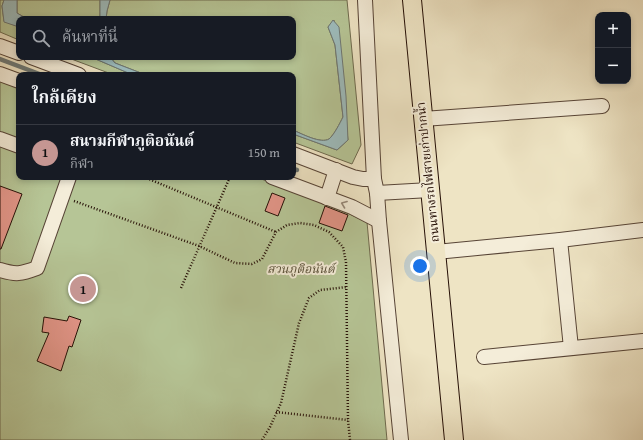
<!DOCTYPE html>
<html lang="th">
<meta charset="utf-8">
<style>
body{margin:0;font-family:"Gentium Book Plus","Noto Serif Thai",serif;background:#242831;color:#f1f3f6}
.controls{position:absolute;right:12px;top:12px;display:grid;overflow:hidden;border-radius:8px;box-shadow:0 2px 6px #0003}
.controls button{width:36px;height:36px;display:grid;place-items:center;padding:0;border:0;border-bottom:1px solid #363941;background:#171b24;color:#f1f3f6;font:20px sans-serif}
.you{position:absolute;left:420px;top:266px;width:14px;height:14px;margin:-10px;border:3px solid #fff;border-radius:50%;background:#1a73e8;box-shadow:0 0 0 6px #1a73e833}
.badge{display:grid;place-items:center;width:26px;height:26px;border-radius:50%;background:#c59692;color:#111;font-size:13px;font-weight:700}
.pin{position:absolute;translate:-50% -50%;border:2px solid #fff;box-shadow:0 1px 4px #0006}
.list{margin:0;padding:0;list-style:none}
h2{display:flex;justify-content:space-between;align-items:center;height:52px;margin:0;padding:0 16px;font-size:17px}
h2 small{font-size:13px;font-weight:400;color:#9ea1a6}
.list li{display:grid;grid-template-columns:26px 1fr auto;gap:12px;align-items:center;box-sizing:border-box;height:56px;padding:0 16px;border-top:1px solid #363941}
.list b{display:block;font-size:15px;white-space:nowrap}
.list p{margin:0;font-size:13px;white-space:nowrap;color:#9ea1a6}
.list em{font-size:13px;font-style:normal;color:#9ea1a6}
.icon{flex:none;width:22px;height:22px;fill:none;stroke:currentColor;stroke-width:2;stroke-linecap:round;stroke-linejoin:round}
.map{position:relative;flex:none;width:643px;height:440px;overflow:hidden}
.search{position:absolute;background:#171b24;box-shadow:0 2px 6px #0003;left:16px;top:16px;width:280px;height:44px;display:flex;align-items:center;gap:10px;box-sizing:border-box;padding:0 14px;border-radius:8px;color:#9ea1a6;font-size:15px}
.panel{position:absolute;background:#171b24;box-shadow:0 2px 6px #0003;left:16px;top:72px;width:280px;height:108px;border-radius:8px}
.map>svg:first-child{display:block}
.green{fill:#b6c596;stroke:#6e6a4e}
.water{fill:#9dbcbd;stroke:#6d7774}
.lines{fill:none;stroke-linecap:round;stroke-linejoin:round}
.stream{stroke:#6d7774;stroke-width:4.5}
.building{fill:#e29588;stroke:#250f06}
.minor-casing{stroke:#574436;stroke-width:16}
.major-casing{stroke:#250f06;stroke-width:20}
.path{stroke:#250f06;stroke-width:2.5;stroke-dasharray:1 2;stroke-linecap:butt}
.minor{stroke:#f4edd9;stroke-width:14}
.major{stroke:#eee4c4;stroke-width:18}
.oneway{stroke:#97897a}
.labels{text-anchor:middle;stroke-width:4;stroke-linejoin:round;paint-order:stroke}
.street-label{font-size:12px;fill:#250f06;stroke:#f4edd9}
.park-label{font-size:12px;font-style:italic;fill:#584f38;stroke:#f4edd9}
</style>
<div class="map">
<svg width="643" height="440" viewBox="0 0 643 440">
<rect width="100%" height="100%" fill="#eee4c4"/>
<filter id="stains"><feTurbulence type="fractalNoise" baseFrequency=".005" numOctaves="4"/><feColorMatrix values="0 0 0 0 .2 0 0 0 0 .09 0 0 0 0 .02 0 0 0 .5 -.17"/></filter>
<radialGradient id="worn" r=".72"><stop offset=".6" stop-color="#630" stop-opacity="0"/><stop offset="1" stop-color="#630" stop-opacity=".3"/></radialGradient>
<g class="green">
<polygon points="0,0 4,0 2,6 4,21 19,27 19,40 0,32"/>
<polygon points="17,0 100,0 100,19 27,19 17,13"/>
<path d="M 110,0 L 347,0 L 361,145 L 352,164 L 293,142 L 293,134 L 337,150 L 348,140 L 334,20 L 328,27 L 335,45 L 343,117 C 340,123 334,135 329,139 C 321,144 302,134 293,130 L 293,75 L 146,75 L 115,63 L 110,57 L 293,57 L 293,19 L 106,19 L 107,11 Z"/>
<polygon points="66,57 91,57 133,75 114,75"/>
<polygon points="0,80 19,88 19,177 256,177 321,201 367,222 387,440 0,440"/>
</g>
<g class="water">
<polygon points="4,0 17,0 17,13 27,19 19,19 19,27 4,22 2,6"/>
<polygon points="100,0 110,0 107,11 106,19 100,19"/>
<path d="M 333,20 L 339,27 L 346,96 L 348,140 L 337,150 L 293,134 L 293,130 C 302,134 321,144 329,139 C 334,135 340,123 343,117 L 335,45 L 328,27 Z"/>
<polygon points="91,57 110,57 115,63 146,75 133,75"/>
</g>
<g class="lines">
<g class="stream">
<polyline points="0,59 42,75"/>
<polyline points="293,169 297,170"/>
</g>
</g>
<g class="building">
<polygon points="0,186 22,194 1,249 0,249"/>
<polygon points="272,193 285,198 278,216 265,211"/>
<polygon points="325,206 348,215 342,231 319,223"/>
<polygon points="69,316 81,320 72,347 69,346 61,371 37,361 49,333 42,332 44,317 67,321"/>
</g>
<g class="lines">
<defs>
<g id="minor">
<polyline points="365,0 374,179 377,193 379,221 401,440"/>
<polyline points="0,46 19,53"/>
<polyline points="31,57 79,75"/>
<polyline points="0,74 19,81"/>
<polyline points="423,119 602,106"/>
<polyline points="0,139 19,146"/>
<polyline points="293,154 353,177 363,179 374,179"/>
<polyline points="272,177 352,207 379,221"/>
<polyline points="377,193 430,190"/>
<polyline points="327,198 336,170"/>
<polyline points="560,240 571,348"/>
<polyline points="436,252 560,240 643,230"/>
<path d="M 0,270 C 16,275 21,274 37,268 L 69,177"/>
<polyline points="484,357 643,341"/>
</g>
<polyline id="major" points="412,0 454,440"/>
</defs>
<use href="#minor" class="minor-casing"/>
<use href="#major" class="major-casing"/>
<g class="path">
<polyline points="144,177 276,232"/>
<polyline points="74,201 199,246 235,263 252,264 262,259 276,232 287,225 300,223 314,225 329,232 343,247 346,262 348,420 350,440"/>
<polyline points="181,288 230,177"/>
<polyline points="276,412 348,420"/>
<polyline points="262,440 270,427 281,403 299,323 309,298 320,290 347,287"/>
</g>
<use href="#minor" class="minor"/>
<use href="#major" class="major"/>
</g>
<defs><path id="oneway-chevron" d="M-2-3.5L2.5 0L-2 3.5" fill="none" stroke-width="1.6" stroke-linecap="round" stroke-linejoin="round"/></defs>
<use class="oneway" href="#oneway-chevron" transform="translate(344 204) rotate(-159)"/>
<g class="labels">
<g class="street-label">
<text transform="translate(428 172) rotate(-96)" y="4">ถนนทางรถไฟสายเก่าปากน้ำ</text>
</g>
<g class="park-label">
<text x="301" y="273">สวนภูติอนันต์</text>
</g>
</g>
<rect width="100%" height="100%" filter="url(#stains)"/>
<rect width="100%" height="100%" fill="url(#worn)"/>
</svg>
<div class="controls">
<button>+</button>
<button>−</button>
</div>
<div class="you"></div>
<div class="pin badge" style="left:83px;top:289px">1</div>
<div class="search"><svg class="icon" aria-label="search" viewBox="0 0 24 24"><circle cx="10" cy="10" r="6"/><path d="M15 15l6 6"/></svg>ค้นหาที่นี่</div>
<section class="panel">
<h2>ใกล้เคียง<small></small></h2>
<ul class="list">
<li><span class="badge">1</span><div><b>สนามกีฬาภูติอนันต์</b><p>กีฬา</p></div><em>150 m</em></li>
</ul>
</section>
</div>
